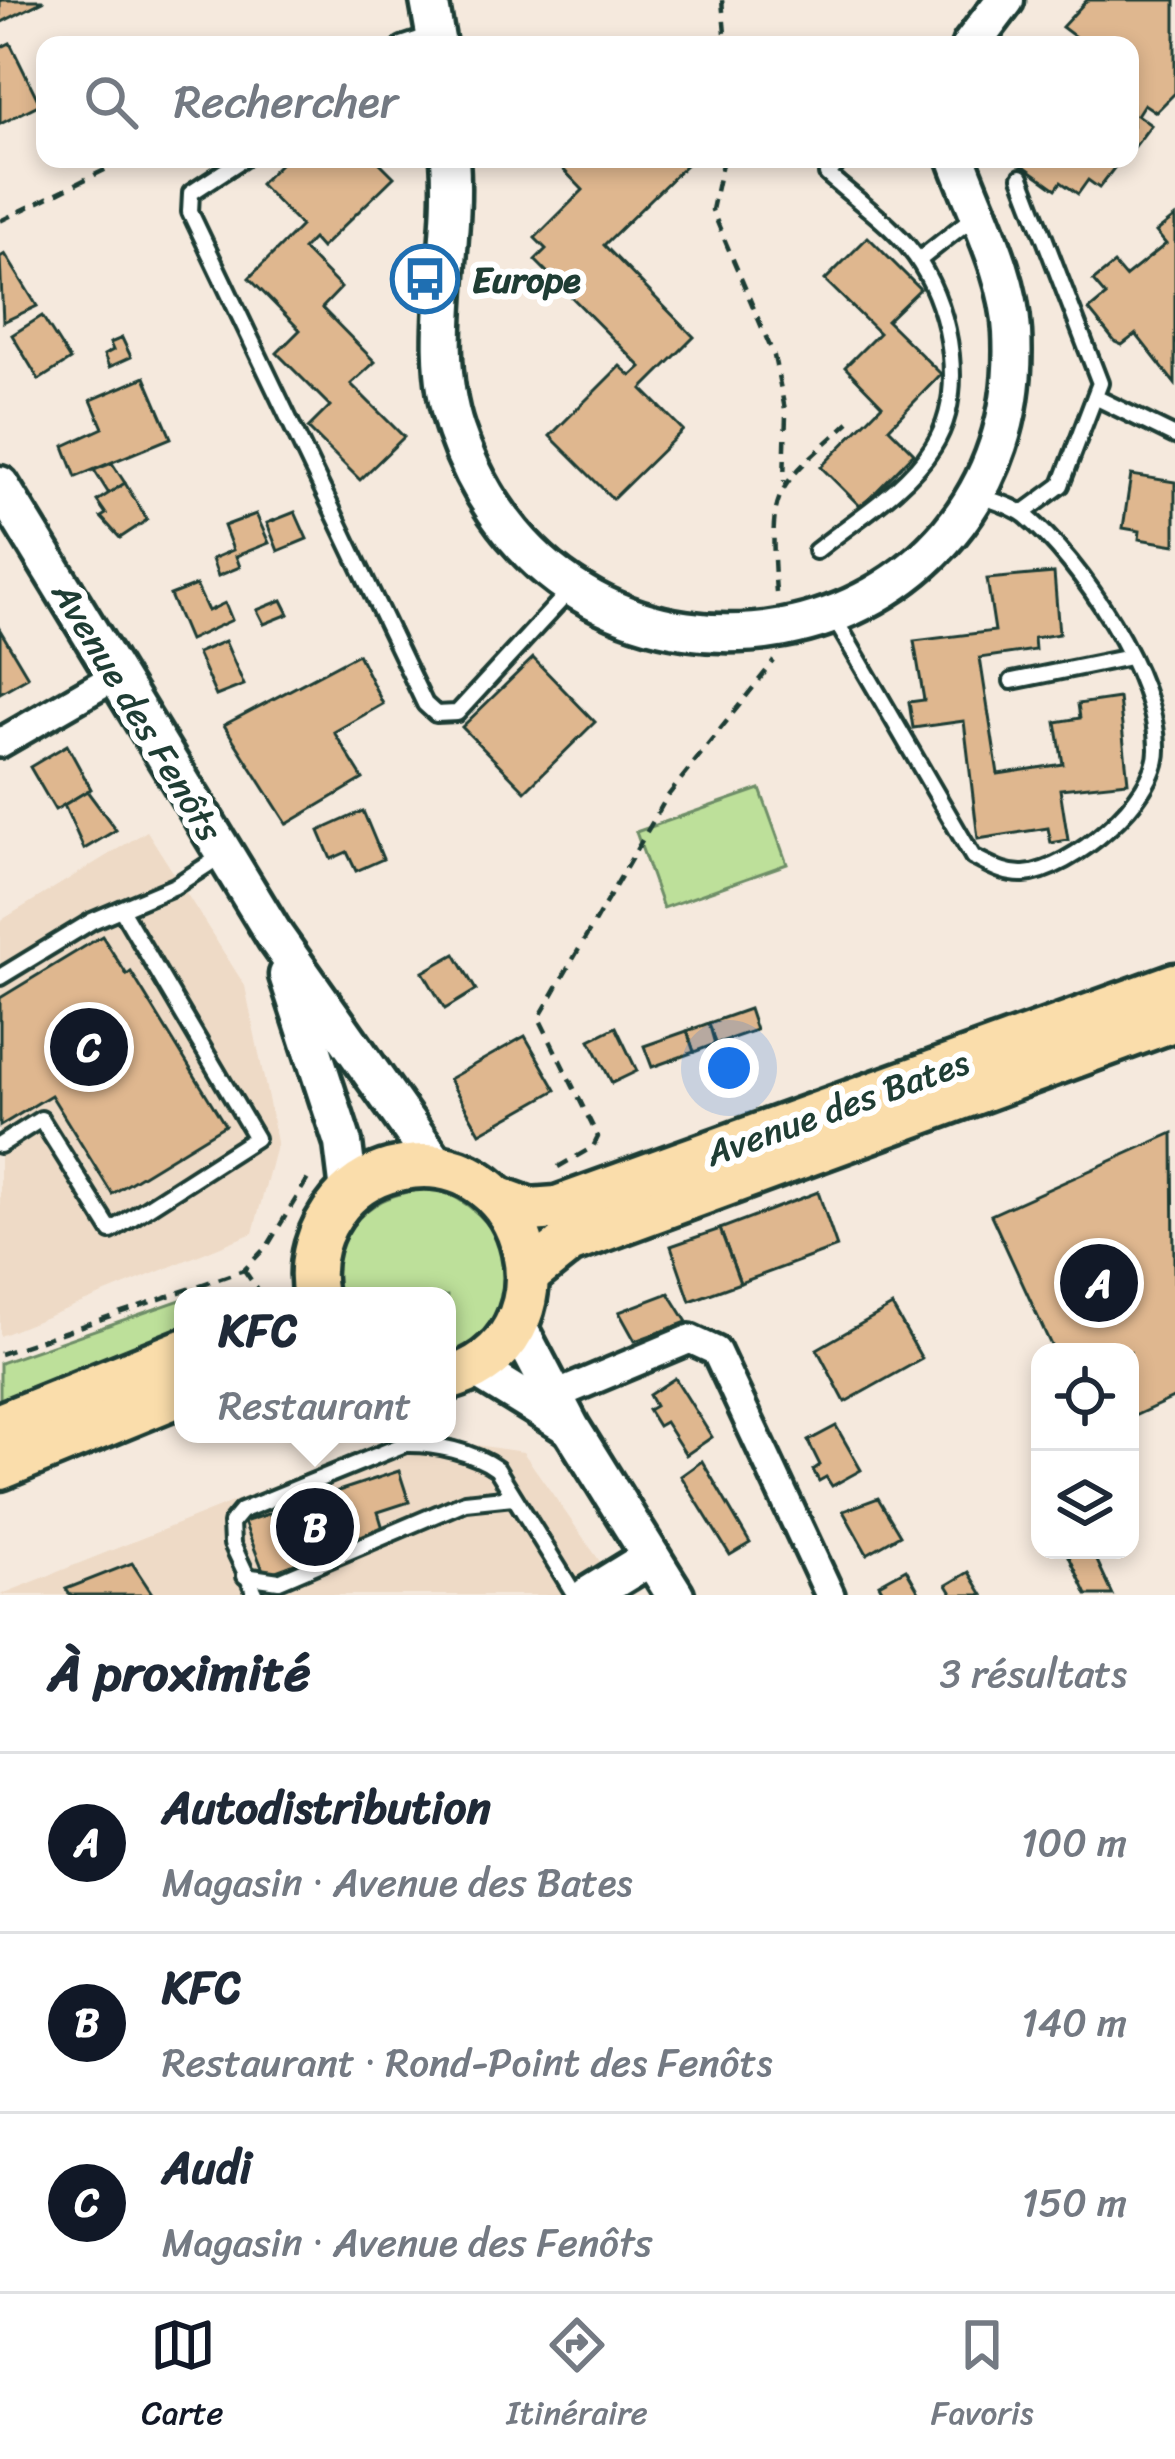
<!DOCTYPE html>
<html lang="fr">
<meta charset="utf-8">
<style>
body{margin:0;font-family:Sriracha,sans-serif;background:#f2f2f3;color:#1f2937}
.controls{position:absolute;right:36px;bottom:36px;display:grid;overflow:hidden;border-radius:24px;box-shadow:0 6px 18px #0003}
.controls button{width:108px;height:108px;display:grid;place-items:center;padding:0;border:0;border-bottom:3px solid #e0e1e3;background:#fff;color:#1f2937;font:60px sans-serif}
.you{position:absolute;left:729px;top:1068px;width:42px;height:42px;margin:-30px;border:9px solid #fff;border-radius:50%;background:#1a73e8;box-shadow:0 0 0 18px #1a73e833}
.badge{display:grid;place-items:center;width:78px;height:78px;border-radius:50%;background:#111827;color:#fff;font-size:39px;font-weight:700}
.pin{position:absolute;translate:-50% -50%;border:6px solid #fff;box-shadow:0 3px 12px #0006}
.popup{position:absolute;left:174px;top:1287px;width:282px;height:156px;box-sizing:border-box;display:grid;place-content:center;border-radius:24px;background:#fff;filter:drop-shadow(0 3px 9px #0005);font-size:39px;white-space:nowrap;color:#747a83}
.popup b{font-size:45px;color:#1f2937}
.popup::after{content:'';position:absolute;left:50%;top:100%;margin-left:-24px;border:24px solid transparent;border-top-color:#fff}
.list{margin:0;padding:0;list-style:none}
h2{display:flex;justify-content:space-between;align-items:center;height:156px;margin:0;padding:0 48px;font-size:51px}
h2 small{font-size:39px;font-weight:400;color:#747a83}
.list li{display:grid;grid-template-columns:78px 1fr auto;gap:36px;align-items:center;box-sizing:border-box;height:180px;padding:0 48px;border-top:3px solid #e0e1e3}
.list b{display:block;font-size:45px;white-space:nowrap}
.list p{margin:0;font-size:39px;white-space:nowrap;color:#747a83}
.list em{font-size:39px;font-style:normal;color:#747a83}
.icon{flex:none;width:66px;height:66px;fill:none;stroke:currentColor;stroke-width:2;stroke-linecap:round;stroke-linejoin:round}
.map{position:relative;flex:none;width:1175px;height:1595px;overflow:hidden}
.search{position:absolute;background:#fff;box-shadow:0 6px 18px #0003;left:36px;right:36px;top:36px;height:132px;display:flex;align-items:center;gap:30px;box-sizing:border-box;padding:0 42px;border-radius:24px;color:#747a83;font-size:45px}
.sheet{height:696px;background:#fff}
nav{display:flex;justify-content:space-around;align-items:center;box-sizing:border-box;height:168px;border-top:3px solid #e0e1e3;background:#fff;font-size:33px;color:#747a83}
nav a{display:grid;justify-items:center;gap:6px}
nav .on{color:#111827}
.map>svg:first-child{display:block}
.built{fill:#eedac6}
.green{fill:#bde09a;stroke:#6e8e67;stroke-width:3}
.building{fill:#dfb78f;stroke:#1f3d34;stroke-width:3}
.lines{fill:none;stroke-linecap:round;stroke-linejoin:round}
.lane-casing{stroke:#1f3d34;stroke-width:22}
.street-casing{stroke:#1f3d34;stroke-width:36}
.secondary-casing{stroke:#1f3d34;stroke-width:45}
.primary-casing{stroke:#1f3d34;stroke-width:51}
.path{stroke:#1f3d34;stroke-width:4.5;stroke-dasharray:12 9;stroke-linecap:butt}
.lane{stroke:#fff;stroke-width:14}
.street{stroke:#fff;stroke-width:27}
.secondary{stroke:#fff;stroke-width:36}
.primary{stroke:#faddab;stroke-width:42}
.labels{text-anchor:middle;stroke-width:12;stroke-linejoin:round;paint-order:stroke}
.poi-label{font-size:36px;font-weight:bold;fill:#1f3d34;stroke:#fff;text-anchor:start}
.street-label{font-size:36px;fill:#1f3d34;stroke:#fff}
</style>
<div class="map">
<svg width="1175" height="1595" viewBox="0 0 1175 1595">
<rect width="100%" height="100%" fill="#f5e9dd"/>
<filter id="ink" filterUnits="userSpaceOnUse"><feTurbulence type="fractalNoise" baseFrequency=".00833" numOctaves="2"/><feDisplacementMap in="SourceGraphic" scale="24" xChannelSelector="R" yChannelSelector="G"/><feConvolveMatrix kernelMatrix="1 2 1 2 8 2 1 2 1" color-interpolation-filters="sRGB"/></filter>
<g filter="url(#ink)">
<g class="built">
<polygon points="147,831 245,986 277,1142 253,1233 0,1336 0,921"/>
<polygon points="402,1434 523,1452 606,1570 565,1595 0,1595"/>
</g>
<g class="green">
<polygon points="760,789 787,864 663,908 636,832"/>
<path d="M 436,1189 C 500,1209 539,1291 481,1339 C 471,1347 458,1352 447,1359 L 447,1296 L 338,1296 C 324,1231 375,1188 436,1189 Z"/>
<polygon points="183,1299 183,1331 0,1406 0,1363"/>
</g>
<g class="building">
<polygon points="0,0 42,0 43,1 0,23"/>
<polygon points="1087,0 1175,0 1175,93 1156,112 1144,104 1137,115 1151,125 1133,149 1130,45 1086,45 1062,27"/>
<polygon points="10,43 40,104 0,124 0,48"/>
<polygon points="285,159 376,159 394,177 321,248 313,239 303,249 341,288 322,308 375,362 351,384 404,437 360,480 308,428 330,406 277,353 300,330 249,278 301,226 260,184"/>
<polygon points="566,159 692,159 604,245 694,337 642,389 683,430 613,499 550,436 620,366 631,376 641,367 535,260 546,249 535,238 583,190 559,165"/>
<polygon points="1014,159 1121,159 1099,188 1088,180 1078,194 1061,182 1056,189"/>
<polygon points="1175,217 1175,384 1136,334 1122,345 1115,342 1089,310 1106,296 1093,281 1114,264 1125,277 1166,244 1156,232"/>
<polygon points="868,237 920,289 887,321 941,374 889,428 914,453 861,507 821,467 882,405 845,367 879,333 825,280"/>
<polygon points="5,254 37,306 3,322 0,257"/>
<polygon points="42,316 70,360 39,380 12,335"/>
<polygon points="122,338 131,357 109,367 104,355 113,350 110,343"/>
<polygon points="145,377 171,438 76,477 64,446 103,428 91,400"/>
<polygon points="112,463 125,483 109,494 94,470"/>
<polygon points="1131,475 1175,482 1175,545 1139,539 1140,531 1123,528"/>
<polygon points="125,483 147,520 120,538 101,517 106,514 97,501"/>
<polygon points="295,512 307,539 278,551 267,523"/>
<polygon points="256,514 269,543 236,556 240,567 218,576 212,559 233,550 224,526"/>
<polygon points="1054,573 1059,634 1034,638 1035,650 980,658 998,774 1063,764 1056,722 1080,718 1078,704 1119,698 1128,782 1060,789 1068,840 1051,843 1048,828 978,839 964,721 913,728 909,702 924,700 914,641 995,631 987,579"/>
<polygon points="196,585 208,611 225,603 232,620 189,640 170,595"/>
<polygon points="282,600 289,614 264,624 257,610"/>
<polygon points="0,630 28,677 0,693"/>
<polygon points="225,641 244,685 216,696 197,653"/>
<polygon points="358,654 383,704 334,732 363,779 287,824 224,725"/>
<polygon points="533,658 595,722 525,791 462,727"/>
<polygon points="67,745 91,789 55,810 30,767"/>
<polygon points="87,791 116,830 84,849 64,805"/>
<polygon points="363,811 383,859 356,871 347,852 331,859 319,831"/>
<polygon points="102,936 127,975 131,972 225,1125 112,1194 51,1095 0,1126 0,998"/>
<polygon points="455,954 476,990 445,1009 423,972"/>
<polygon points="749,1009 756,1030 715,1044 709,1023"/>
<polygon points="709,1023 715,1044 694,1052 687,1031"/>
<polygon points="616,1027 637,1071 612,1083 590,1040"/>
<polygon points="687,1031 694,1052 652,1067 644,1046"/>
<polygon points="525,1036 556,1090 480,1133 449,1079"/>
<polygon points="1173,1133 1175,1397 1130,1418 1130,1352 1054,1352 991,1215"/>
<polygon points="818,1192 837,1247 740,1283 720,1229"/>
<polygon points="720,1229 740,1283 690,1301 671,1246"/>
<polygon points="669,1293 687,1322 635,1341 619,1312"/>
<polygon points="892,1306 922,1359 845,1402 817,1349"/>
<polygon points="675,1378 712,1437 686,1455 665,1422 658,1426 648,1410 655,1406 649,1395"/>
<polygon points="836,1426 861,1470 832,1486 826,1477 819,1481 813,1470 820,1465 808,1441"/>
<polygon points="702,1461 750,1543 730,1555 681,1476"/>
<polygon points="399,1471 409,1502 378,1512 384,1532 265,1575 244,1522"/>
<polygon points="878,1498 900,1535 867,1554 843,1511"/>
<polygon points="1066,1550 1092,1550 1113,1595 1087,1595"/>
<polygon points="132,1563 153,1595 70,1595 66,1589"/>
<polygon points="906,1569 921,1595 885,1595 879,1584"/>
<polygon points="969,1572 983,1595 953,1595 947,1585"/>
</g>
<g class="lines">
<defs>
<g id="lane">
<polyline points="402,45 432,35"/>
<polyline points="243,159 191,193 190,212 425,704 436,714 457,713 573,587"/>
<polyline points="1021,177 1100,383 1061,485 1023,513"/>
<polyline points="919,260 977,214"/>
<polyline points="1095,397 1175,436"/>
<path d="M 816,551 C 854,520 907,489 933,447 C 966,395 952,313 920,263 C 900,230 856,200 827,174 L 842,159"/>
<path d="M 833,616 L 973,857 C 990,865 1005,875 1024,874 C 1071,871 1157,798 1157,750 C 1158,677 1081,562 1026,516 C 1013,505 991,501 976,494"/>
<polyline points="1012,681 1130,657"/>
<polyline points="0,977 92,921 175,886 224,854"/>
<polyline points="0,1145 41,1119 111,1231 256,1138 121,909"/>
<polyline points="245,1576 279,1581 465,1502 513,1497"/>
<path d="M 256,1595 L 232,1544 L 231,1523 L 241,1511 L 405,1444 C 434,1443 474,1452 497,1469 L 575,1595"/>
</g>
<g id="street">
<polyline points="0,743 116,676"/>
<polyline points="554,1396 690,1339 716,1351 830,1595"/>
</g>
<g id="secondary">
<polyline points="429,0 437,45"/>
<polyline points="971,45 1005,0"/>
<path d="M 450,159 C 457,248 426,344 456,431 C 568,756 1030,665 1012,332 C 1009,273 977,214 957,159"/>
<polyline points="0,485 276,938 438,1167"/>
<polyline points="288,975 343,1143 349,1192"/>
<polyline points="517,1325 571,1428 675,1595"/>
<polyline points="474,1368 568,1426"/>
<polyline points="589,1595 651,1557"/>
</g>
<g id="primary">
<polyline points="497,1198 530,1210 557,1208 1175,985"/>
<polyline points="529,1274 569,1242 1175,1019"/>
<path d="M 315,1296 C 308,1262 318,1229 340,1203 C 357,1183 378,1172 403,1168 C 534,1145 580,1342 447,1379"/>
<polyline points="0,1425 183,1351"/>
<polyline points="0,1468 183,1393"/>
</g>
</defs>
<use href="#lane" class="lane-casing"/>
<use href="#street" class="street-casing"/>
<use href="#secondary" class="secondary-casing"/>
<use href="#primary" class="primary-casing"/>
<g class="path">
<polyline points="722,0 726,45"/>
<polyline points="723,159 712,210 774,356 786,414 784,482"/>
<polyline points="0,221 127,159"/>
<path d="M 776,593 C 769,486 772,493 849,422"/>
<polyline points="558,1167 593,1147 598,1137 539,1018 667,797 774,661"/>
<polyline points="244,1270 262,1296"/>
<polyline points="0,1354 244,1270 268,1245 312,1172"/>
</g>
<use href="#lane" class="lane"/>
<use href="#street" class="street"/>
<use href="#secondary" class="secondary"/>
<use href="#primary" class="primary"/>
</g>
</g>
<defs>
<symbol id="bus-ring" viewBox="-11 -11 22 22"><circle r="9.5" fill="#fff" stroke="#1f6fb2" stroke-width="1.5"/><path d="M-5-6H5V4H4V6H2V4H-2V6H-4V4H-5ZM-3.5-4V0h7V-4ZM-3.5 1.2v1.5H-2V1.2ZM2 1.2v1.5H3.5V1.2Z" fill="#1f6fb2"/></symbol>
</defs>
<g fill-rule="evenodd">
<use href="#bus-ring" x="387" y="241" width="76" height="76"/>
</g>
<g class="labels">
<g class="poi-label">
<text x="472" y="292">Europe</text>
</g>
<g class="street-label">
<text transform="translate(138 711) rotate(59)" y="13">Avenue des Fenôts</text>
<text transform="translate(837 1107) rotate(-20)" y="13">Avenue des Bates</text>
</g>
</g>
</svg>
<div class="controls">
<button><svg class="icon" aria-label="locate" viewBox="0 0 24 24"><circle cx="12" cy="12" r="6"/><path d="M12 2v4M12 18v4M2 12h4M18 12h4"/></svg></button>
<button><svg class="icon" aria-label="layers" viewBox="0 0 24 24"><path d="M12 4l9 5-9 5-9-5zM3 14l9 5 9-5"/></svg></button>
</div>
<div class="you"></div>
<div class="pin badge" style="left:1099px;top:1283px">A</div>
<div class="pin badge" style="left:315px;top:1527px">B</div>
<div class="popup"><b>KFC</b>Restaurant</div>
<div class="pin badge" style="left:89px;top:1047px">C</div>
<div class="search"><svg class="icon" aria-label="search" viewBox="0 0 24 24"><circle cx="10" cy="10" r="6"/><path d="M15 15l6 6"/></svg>Rechercher</div>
</div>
<section class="sheet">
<h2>À proximité<small>3 résultats</small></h2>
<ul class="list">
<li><span class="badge">A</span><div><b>Autodistribution</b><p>Magasin · Avenue des Bates</p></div><em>100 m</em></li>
<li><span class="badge">B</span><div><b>KFC</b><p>Restaurant · Rond-Point des Fenôts</p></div><em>140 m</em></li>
<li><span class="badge">C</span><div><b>Audi</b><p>Magasin · Avenue des Fenôts</p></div><em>150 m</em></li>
</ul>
</section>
<nav>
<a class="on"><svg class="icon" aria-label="map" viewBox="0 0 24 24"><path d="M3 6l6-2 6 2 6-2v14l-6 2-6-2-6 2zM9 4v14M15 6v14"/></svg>Carte</a>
<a><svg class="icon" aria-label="directions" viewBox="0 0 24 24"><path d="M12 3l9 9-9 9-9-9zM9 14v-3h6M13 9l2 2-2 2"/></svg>Itinéraire</a>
<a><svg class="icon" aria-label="saved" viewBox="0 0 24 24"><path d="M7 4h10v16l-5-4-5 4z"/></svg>Favoris</a>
</nav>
